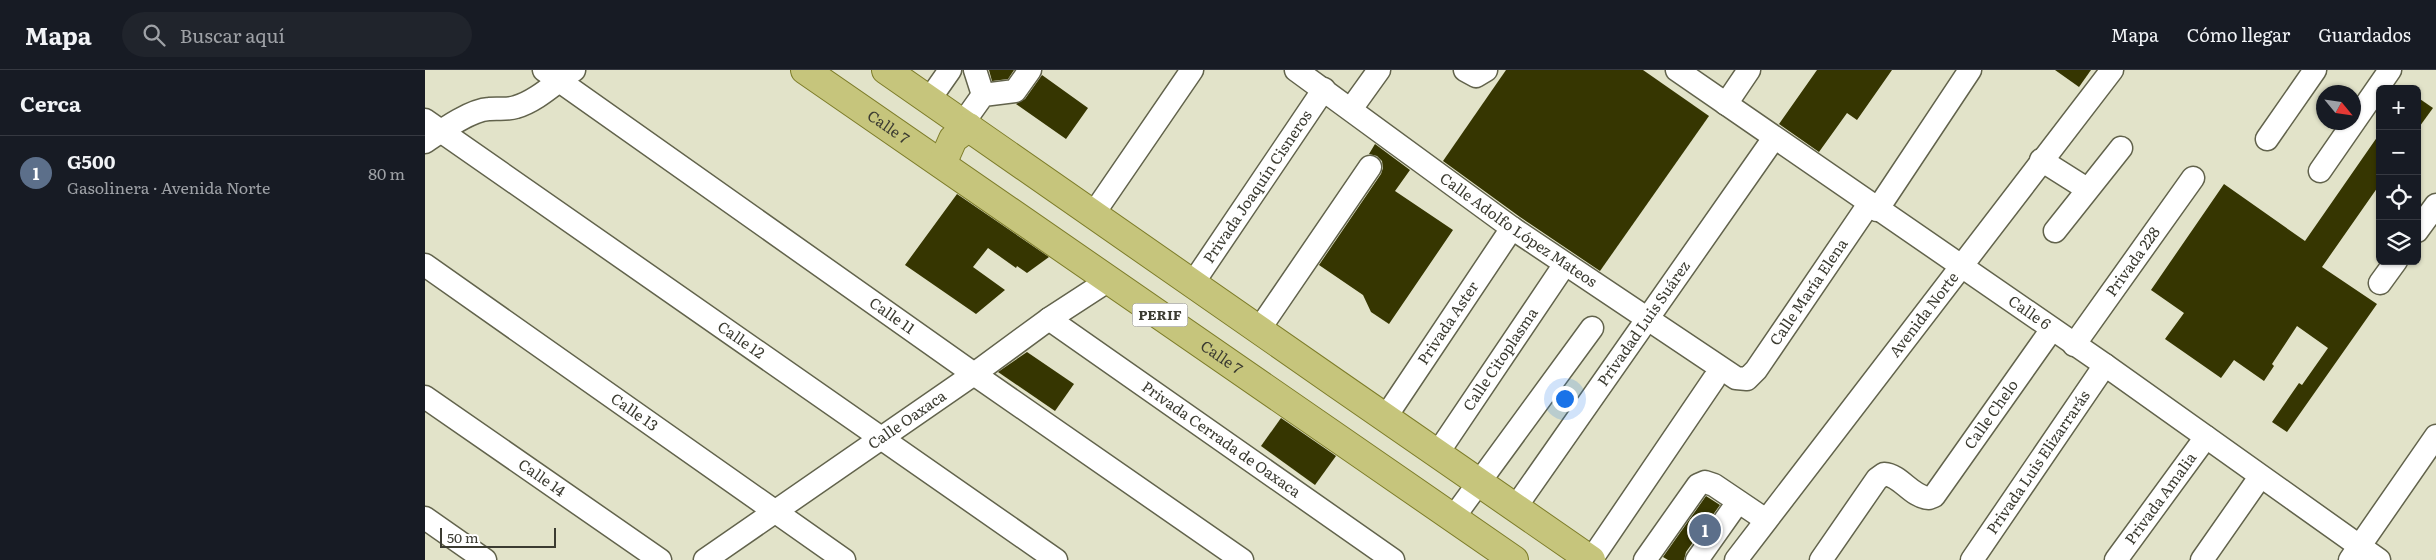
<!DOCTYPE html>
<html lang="es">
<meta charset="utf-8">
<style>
body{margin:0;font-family:Literata,serif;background:#20242c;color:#f1f3f6}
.controls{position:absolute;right:15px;top:15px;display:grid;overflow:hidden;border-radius:8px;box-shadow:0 1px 4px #0004}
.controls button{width:45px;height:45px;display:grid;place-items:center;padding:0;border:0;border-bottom:1px solid #363941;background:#171b24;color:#f1f3f6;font:25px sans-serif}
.compass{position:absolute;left:1891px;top:15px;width:45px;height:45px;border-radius:50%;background:#171b24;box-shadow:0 1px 4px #0004;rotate:119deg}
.scale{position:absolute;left:15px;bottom:12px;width:116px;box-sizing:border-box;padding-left:5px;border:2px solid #3b3b31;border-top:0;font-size:14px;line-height:18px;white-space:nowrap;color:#3b3b31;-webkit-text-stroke:4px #fff;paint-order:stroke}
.you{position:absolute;left:1139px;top:328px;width:18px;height:18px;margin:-12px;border:4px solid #fff;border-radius:50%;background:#1a73e8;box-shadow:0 0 0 8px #1a73e833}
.badge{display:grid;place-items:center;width:32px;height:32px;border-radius:50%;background:#b45309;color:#fff;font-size:16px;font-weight:700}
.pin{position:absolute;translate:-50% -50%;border:2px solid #fff;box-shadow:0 1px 5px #0006}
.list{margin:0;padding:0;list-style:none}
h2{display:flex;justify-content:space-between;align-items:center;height:65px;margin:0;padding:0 20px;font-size:21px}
h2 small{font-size:16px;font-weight:400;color:#9ea1a6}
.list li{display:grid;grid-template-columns:32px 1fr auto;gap:15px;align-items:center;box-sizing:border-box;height:75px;padding:0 20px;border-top:1px solid #363941}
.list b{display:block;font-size:19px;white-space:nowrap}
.list p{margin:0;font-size:16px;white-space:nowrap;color:#9ea1a6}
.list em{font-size:16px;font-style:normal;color:#9ea1a6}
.icon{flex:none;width:28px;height:28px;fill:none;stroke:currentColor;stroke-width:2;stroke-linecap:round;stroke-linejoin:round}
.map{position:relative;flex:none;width:2011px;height:490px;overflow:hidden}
header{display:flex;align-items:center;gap:30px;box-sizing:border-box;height:70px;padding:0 25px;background:#171b24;border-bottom:1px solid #363941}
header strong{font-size:24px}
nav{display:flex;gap:28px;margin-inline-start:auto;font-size:18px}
.search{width:350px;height:45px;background:#20242c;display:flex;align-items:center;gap:12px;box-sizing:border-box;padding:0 18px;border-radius:28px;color:#9ea1a6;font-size:19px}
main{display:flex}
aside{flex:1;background:#171b24}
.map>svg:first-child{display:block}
.building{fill:#363601}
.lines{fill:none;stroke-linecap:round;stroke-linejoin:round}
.minor-casing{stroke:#62634c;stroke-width:25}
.major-casing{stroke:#7d7c29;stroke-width:30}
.minor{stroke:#fff;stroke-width:22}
.major{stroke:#c6c57c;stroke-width:28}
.labels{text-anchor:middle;stroke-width:5;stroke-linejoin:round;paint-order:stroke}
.shield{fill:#fff;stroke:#76766f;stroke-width:1}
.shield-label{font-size:14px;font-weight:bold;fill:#3b3b31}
.street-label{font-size:15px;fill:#3b3b31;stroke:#fff}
</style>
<header>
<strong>Mapa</strong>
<div class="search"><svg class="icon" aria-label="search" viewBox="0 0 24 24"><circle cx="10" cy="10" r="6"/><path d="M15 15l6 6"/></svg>Buscar aquí</div>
<nav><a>Mapa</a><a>Cómo llegar</a><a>Guardados</a></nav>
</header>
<main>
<aside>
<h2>Cerca<small></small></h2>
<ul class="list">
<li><span class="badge" style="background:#5c6f8a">1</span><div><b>G500</b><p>Gasolinera · Avenida Norte</p></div><em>80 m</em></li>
</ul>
</aside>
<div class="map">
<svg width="2011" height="490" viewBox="0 0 2011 490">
<rect width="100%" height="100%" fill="#e2e3c9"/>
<g class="building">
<polygon points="564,0 589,0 583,9 567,11"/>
<polygon points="1081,0 1218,0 1284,46 1175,201 1095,147 1018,91"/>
<polygon points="1392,0 1467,0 1432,50 1422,43 1394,82 1354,54"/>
<polygon points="1630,0 1666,0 1654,17"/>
<polygon points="617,5 663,38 641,69 591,34 600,29"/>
<polygon points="1992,27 2008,38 1992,60"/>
<polygon points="1955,63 1955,114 1897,197 1952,234 1862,362 1847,352 1874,313 1877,315 1903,278 1872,256 1847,294 1849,296 1839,311 1809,290 1796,308 1740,269 1759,243 1726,220 1799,114 1880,171"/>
<polygon points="950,74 985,100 970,121 1028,160 964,254 946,242 938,225 894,195 956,104 958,98 957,91 952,86 944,84"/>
<polygon points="532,124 624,187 602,203 592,196 591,198 563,178 548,197 580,220 551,244 480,195"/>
<polygon points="602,282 649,314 630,341 573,302"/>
<polygon points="856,348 911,386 890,415 836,376"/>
<polygon points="1281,426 1295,435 1261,482 1259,490 1243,490 1238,487"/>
</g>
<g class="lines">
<defs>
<g id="minor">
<path id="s1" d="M 119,0 L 549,304 L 817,490"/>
<polyline points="550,0 558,25"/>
<path id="s2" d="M 871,0 L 1087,158 L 1311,308 L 1322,309 L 1331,300 L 1444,134"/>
<polyline points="1040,0 1051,6 1061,0"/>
<path id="s3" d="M 1252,0 L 1680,295 L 1954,490"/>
<polyline points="504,30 525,0"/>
<polyline points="1301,34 1324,0"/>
<polyline points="926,39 954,0"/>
<path id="s4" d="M 0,50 L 631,490"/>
<polyline points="538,53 558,25 590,21 605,0"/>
<polyline points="1842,69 1890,0"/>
<path d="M 0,72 C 16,61 45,40 64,39 C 73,38 82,40 91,37 C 112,31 131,12 149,0"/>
<polyline points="1616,90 1662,119"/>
<polyline points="1895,101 1965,0"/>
<polyline points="1452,140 1545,0"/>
<polyline points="669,143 767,0"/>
<polyline points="1630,161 1696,78"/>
<polyline points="1992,161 2011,135"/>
<path id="s5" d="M 0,195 L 419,490"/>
<path id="s6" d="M 768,213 L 899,19"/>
<polyline points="1955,213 1971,191"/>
<path id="s7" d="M 624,249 L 968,490"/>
<polyline points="833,261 945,97"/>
<path id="s8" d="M 1649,275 L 1768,108"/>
<path id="s9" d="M 0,327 L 235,490"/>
<path id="s10" d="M 960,348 L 1087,158"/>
<path id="s11" d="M 1012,384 L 1140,194"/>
<path id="s12" d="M 1090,438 L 1349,68"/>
<polyline points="0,448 60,490"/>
<polyline points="1028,448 1167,258"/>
<path id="s13" d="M 280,490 L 549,304 L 624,249 L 684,210"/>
<polyline points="1166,490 1289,309"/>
<polyline points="1220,490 1273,415 1280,412 1289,415 1341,450"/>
<polyline points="1272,490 1313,432"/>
<path id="s14" d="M 1311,490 L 1687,0"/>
<path id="s15" d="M 1396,490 L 1452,409 L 1459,404 C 1476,405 1486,427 1504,428 L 1509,426 L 1627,259"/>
<path id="s16" d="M 1547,490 L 1680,295"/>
<path id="s17" d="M 1691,490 L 1781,367"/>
<polyline points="1777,490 1835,407"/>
<polyline points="1925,490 2011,366"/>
</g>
<g id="major">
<path id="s18" d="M 380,0 L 1089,490"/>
<path d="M 461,0 C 697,163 930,328 1166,490"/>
<polyline points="517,94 528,69 544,57"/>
</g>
</defs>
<use href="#minor" class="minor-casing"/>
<use href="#major" class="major-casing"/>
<use href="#minor" class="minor"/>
<use href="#major" class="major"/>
</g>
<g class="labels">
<rect class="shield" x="707.5" y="233.5" width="55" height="23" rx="4"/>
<g class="shield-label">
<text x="735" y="250">PERIF</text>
</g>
<g class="street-label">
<text dy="5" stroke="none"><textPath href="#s18" startOffset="101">Calle 7</textPath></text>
<text dy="5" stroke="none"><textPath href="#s6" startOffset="116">Privada Joaquín Cisneros</textPath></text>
<text dy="5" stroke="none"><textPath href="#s2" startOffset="274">Calle Adolfo López Mateos</textPath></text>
<text dy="5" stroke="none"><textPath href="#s8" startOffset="102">Privada 228</textPath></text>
<text dy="5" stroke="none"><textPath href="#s2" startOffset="655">Calle María Elena</textPath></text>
<text dy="5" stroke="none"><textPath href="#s3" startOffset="428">Calle 6</textPath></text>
<text dy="5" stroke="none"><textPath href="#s14" startOffset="309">Avenida Norte</textPath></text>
<text dy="5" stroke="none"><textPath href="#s1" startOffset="426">Calle 11</textPath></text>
<text dy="5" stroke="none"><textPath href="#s10" startOffset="114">Privada Aster</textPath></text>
<text dy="5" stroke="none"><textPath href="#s12" startOffset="225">Privadad Luis Suárez</textPath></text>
<text dy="5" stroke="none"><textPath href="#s4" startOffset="385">Calle 12</textPath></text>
<text dy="5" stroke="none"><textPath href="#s18" startOffset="506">Calle 7</textPath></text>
<text dy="5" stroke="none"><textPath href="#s11" startOffset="114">Calle Citoplasma</textPath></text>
<text dy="5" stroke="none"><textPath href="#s5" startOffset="256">Calle 13</textPath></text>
<text dy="5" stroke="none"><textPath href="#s15" startOffset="264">Calle Chelo</textPath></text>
<text dy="5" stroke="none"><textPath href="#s13" startOffset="246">Calle Oaxaca</textPath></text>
<text dy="5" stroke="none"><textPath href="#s7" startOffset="210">Privada Cerrada de Oaxaca</textPath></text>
<text dy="5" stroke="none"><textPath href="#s16" startOffset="118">Privada Luis Elizarrarás</textPath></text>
<text dy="5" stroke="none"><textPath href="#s9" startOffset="142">Calle 14</textPath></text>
<text dy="5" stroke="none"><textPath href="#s17" startOffset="76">Privada Amalia</textPath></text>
</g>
</g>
</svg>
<div class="controls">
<button>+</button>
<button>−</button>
<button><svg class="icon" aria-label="locate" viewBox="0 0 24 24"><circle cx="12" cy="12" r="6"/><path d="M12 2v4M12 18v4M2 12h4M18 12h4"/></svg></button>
<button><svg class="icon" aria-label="layers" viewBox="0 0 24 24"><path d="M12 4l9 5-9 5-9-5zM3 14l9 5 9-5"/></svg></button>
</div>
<svg class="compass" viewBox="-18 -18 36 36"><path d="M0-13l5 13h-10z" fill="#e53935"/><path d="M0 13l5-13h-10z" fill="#9ea1a6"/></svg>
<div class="scale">50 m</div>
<div class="you"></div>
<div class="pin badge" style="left:1280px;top:460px;background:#5c6f8a">1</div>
</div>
</main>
